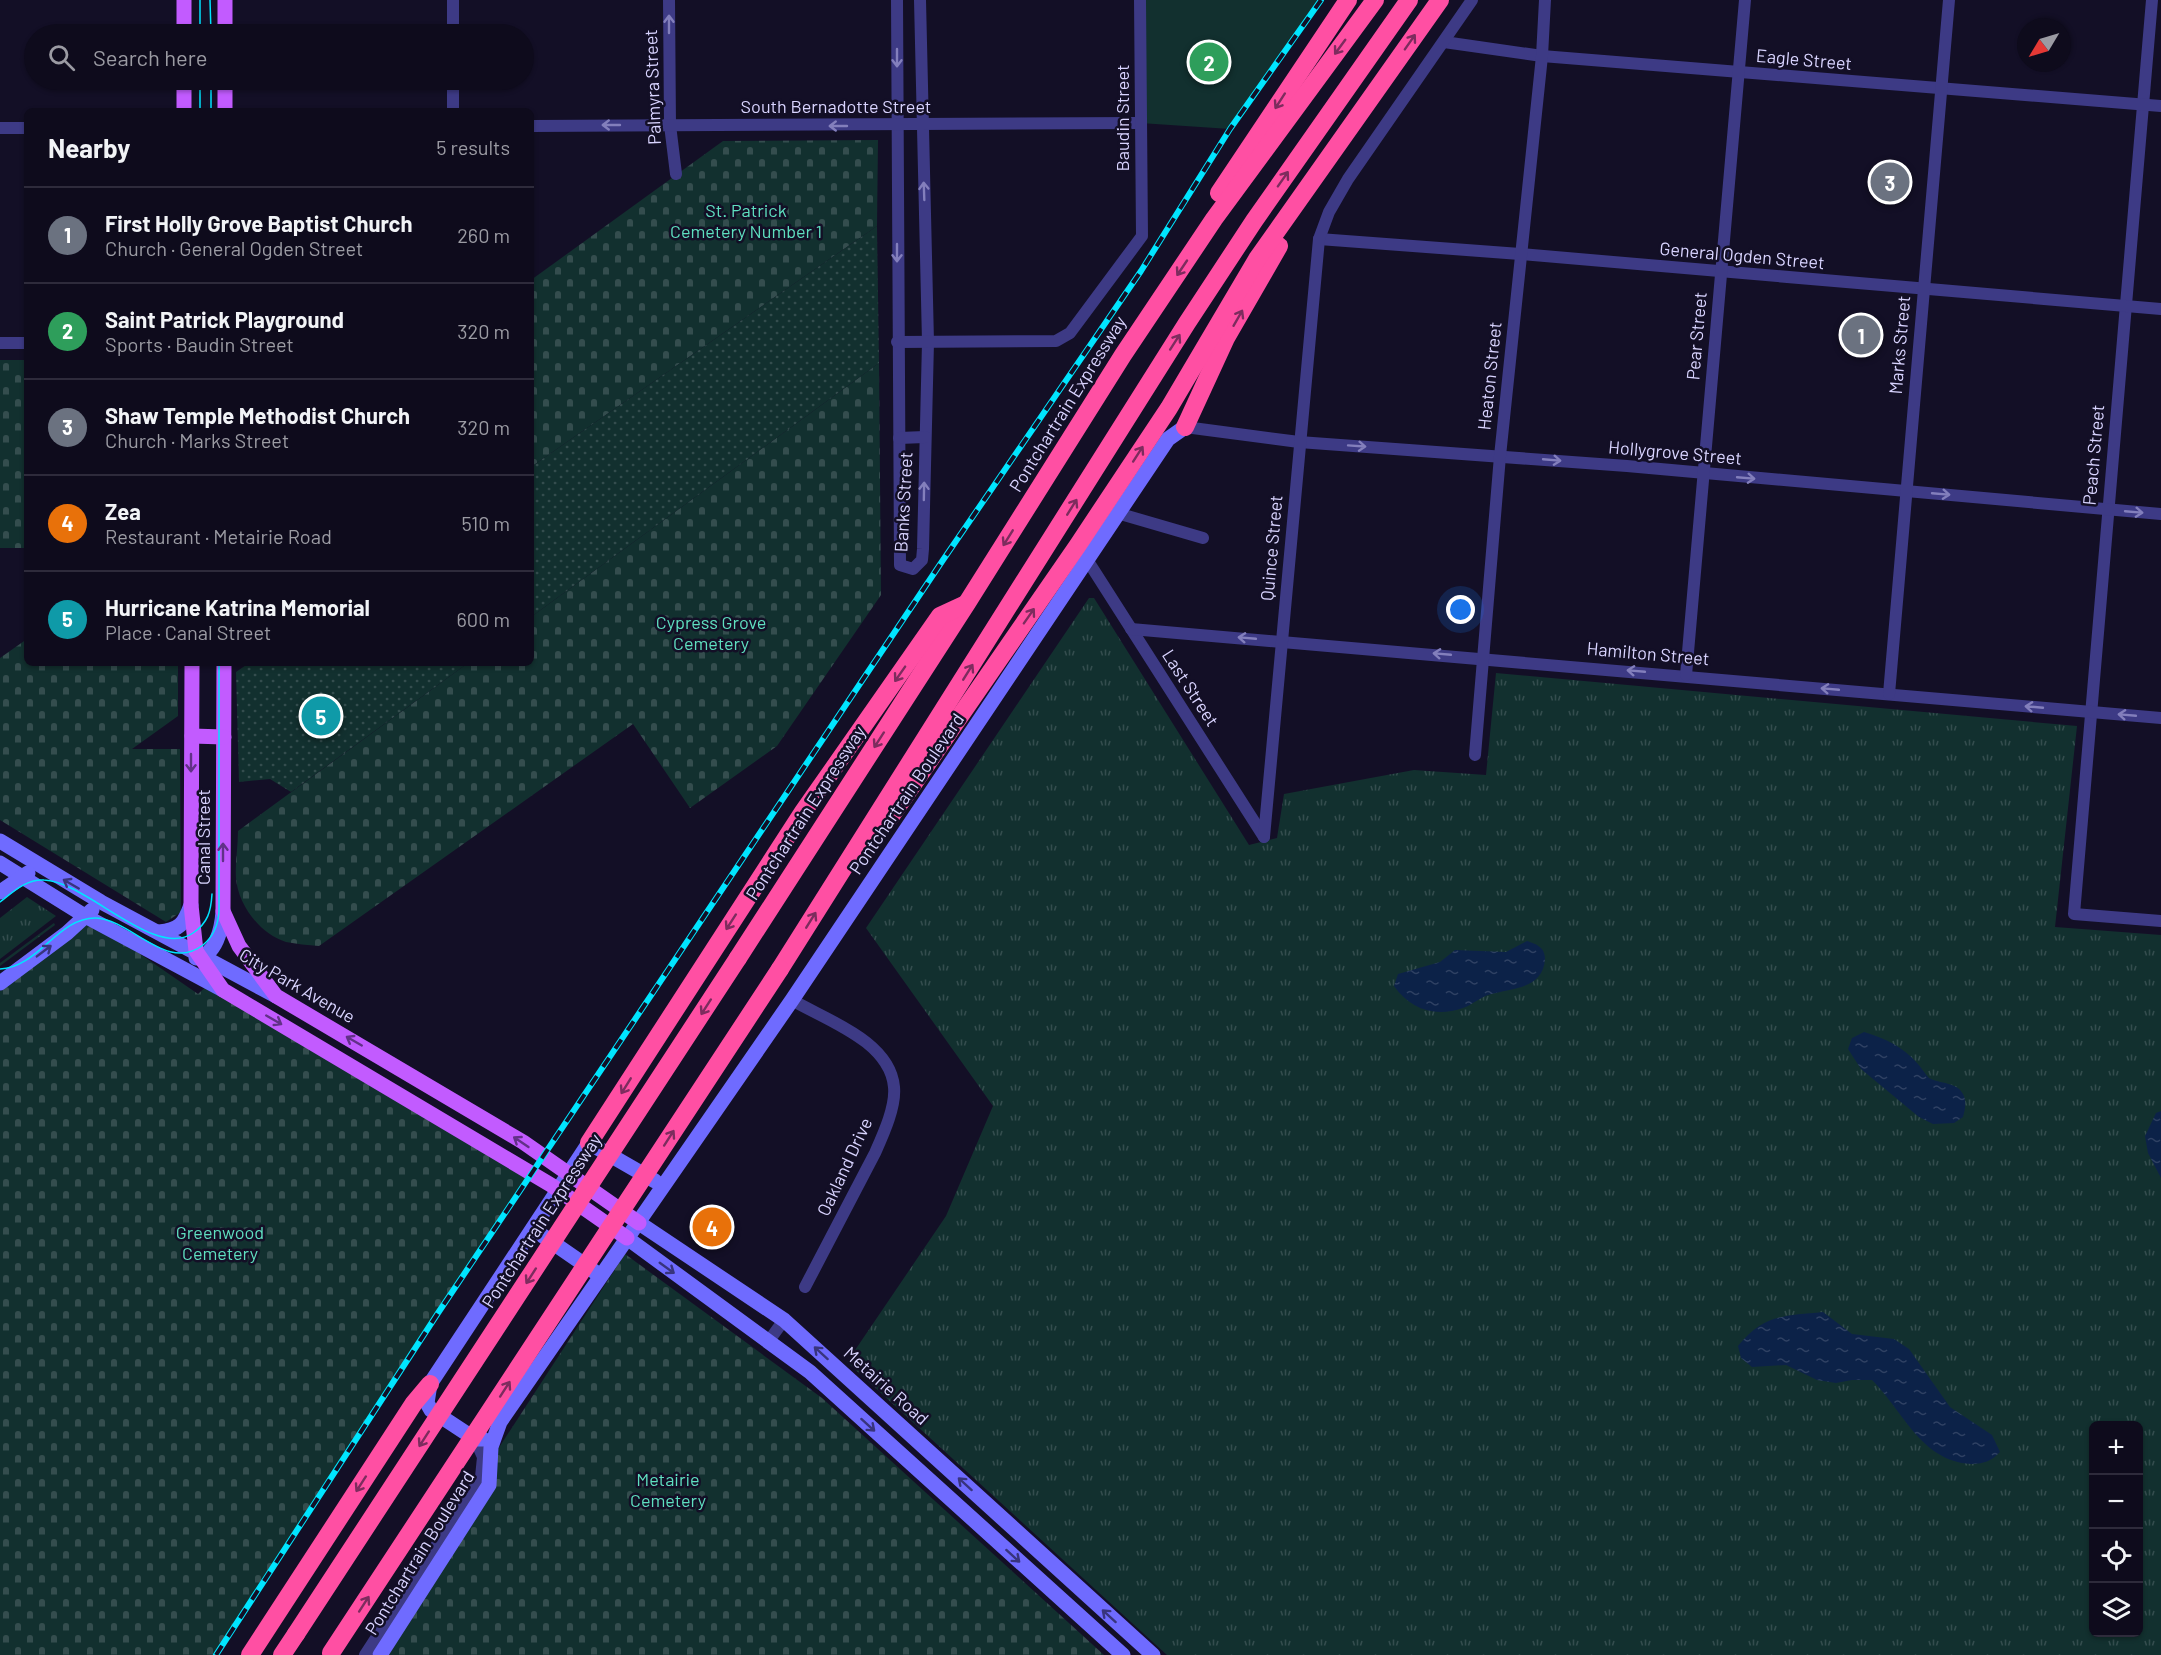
<!DOCTYPE html>
<meta charset="utf-8">
<style>
body{margin:0;font-family:Barlow,sans-serif;background:#171425;color:#f1f3f6}
.controls{position:absolute;right:18px;bottom:18px;display:grid;overflow:hidden;border-radius:9px;box-shadow:0 2px 4px #0004}
.controls button{width:54px;height:54px;display:grid;place-items:center;padding:0;border:0;border-bottom:2px solid #2e2b3b;background:#0e0b1c;color:#f1f3f6;font:30px sans-serif}
.compass{position:absolute;left:2017px;top:18px;width:54px;height:54px;border-radius:50%;background:#0e0b1c;box-shadow:0 2px 4px #0004;rotate:232deg}
.you{position:absolute;left:1461px;top:610px;width:21px;height:21px;margin:-15px;border:4px solid #fff;border-radius:50%;background:#1a73e8;box-shadow:0 0 0 9px #1a73e833}
.badge{display:grid;place-items:center;width:39px;height:39px;border-radius:50%;background:#7c3aed;color:#fff;font-size:20px;font-weight:700}
.pin{position:absolute;translate:-50% -50%;border:3px solid #fff;box-shadow:0 2px 6px #0006}
.list{margin:0;padding:0;list-style:none}
h2{display:flex;justify-content:space-between;align-items:center;height:78px;margin:0;padding:0 24px;font-size:26px}
h2 small{font-size:20px;font-weight:400;color:#9b9ba3}
.list li{display:grid;grid-template-columns:39px 1fr auto;gap:18px;align-items:center;box-sizing:border-box;height:96px;padding:0 24px;border-top:2px solid #2e2b3b}
.list b{display:block;font-size:22px;white-space:nowrap}
.list p{margin:0;font-size:20px;white-space:nowrap;color:#9b9ba3}
.list em{font-size:20px;font-style:normal;color:#9b9ba3}
.icon{flex:none;width:33px;height:33px;fill:none;stroke:currentColor;stroke-width:2;stroke-linecap:round;stroke-linejoin:round}
.map{position:relative;flex:none;width:2161px;height:1655px;overflow:hidden}
.search{position:absolute;background:#0e0b1c;box-shadow:0 2px 4px #0004;left:24px;top:24px;width:510px;height:66px;display:flex;align-items:center;gap:15px;box-sizing:border-box;padding:0 21px;border-radius:33px;color:#9b9ba3;font-size:22px}
.panel{position:absolute;background:#0e0b1c;box-shadow:0 2px 4px #0004;left:24px;top:108px;width:510px;height:558px;border-radius:9px}
.map>svg:first-child{display:block}
.grass{fill:url(#grass-tufts);fill-rule:evenodd}
.cemetery{fill:url(#cemetery-stones)}
.park{fill:url(#park-dots)}
.garden{fill:#12302f}
.water{fill:url(#water-ripples)}
.lines{fill:none;stroke-linecap:round;stroke-linejoin:round}
.street{stroke:#3d3a85;stroke-width:12}
.secondary{stroke:#6f6bff;stroke-width:15}
.primary{stroke:#c25bff;stroke-width:15}
.highway{stroke:#ff4fa3;stroke-width:18}
.tram{stroke:#00e5ff;stroke-width:1.5}
.rail-casing{stroke:#00e5ff;stroke-width:6}
.rail{stroke:#130f26;stroke-width:4;stroke-dasharray:11;stroke-linecap:butt}
.highway-bridge{stroke:#ff4fa3;stroke-width:18}
.oneway{stroke:#837fbc}
.oneway2{stroke:#7d2c5e}
.oneway3{stroke:#623188}
.oneway4{stroke:#38347d}
.labels{text-anchor:middle;stroke-width:5;stroke-linejoin:round;paint-order:stroke}
.street-label{font-size:18px;fill:#d9d4ff;stroke:#130f26}
.park-label{font-size:18px;fill:#5fe0c0;stroke:#130f26}
</style>
<div class="map">
<svg width="2161" height="1655" viewBox="0 0 2161 1655">
<defs>
<pattern id="grass-tufts" width="24" height="20" patternUnits="userSpaceOnUse" patternTransform="scale(1.5)"><rect width="24" height="20" fill="#12302f"/><path d="M3 7l-1-3M5 7V3M7 7l1-3M15 17l-1-3M17 17v-4M19 17l1-3" fill="none" stroke="#344d4e"/></pattern>
<pattern id="cemetery-stones" width="16" height="16" patternUnits="userSpaceOnUse" patternTransform="scale(1.5)"><rect width="16" height="16" fill="#12302f"/><path d="M2 7V4a2 2 0 0 1 4 0v3zM10 15v-3a2 2 0 0 1 4 0v3z" fill="#344d4e"/></pattern>
<pattern id="park-dots" width="8" height="8" patternUnits="userSpaceOnUse" patternTransform="scale(1.5)"><rect width="8" height="8" fill="#12302f"/><path d="M2 2h.1M6 6h.1" fill="none" stroke="#344d4e" stroke-width="1.8" stroke-linecap="round"/></pattern>
<pattern id="water-ripples" width="26" height="14" patternUnits="userSpaceOnUse" patternTransform="scale(1.5)"><rect width="26" height="14" fill="#0c2248"/><path d="M2 4q2-2 4 0t4 0M15 11q2-2 4 0t4 0" fill="none" stroke="#2f4163"/></pattern>
</defs>
<rect width="100%" height="100%" fill="#130f26"/>
<g class="grass">
<path d="M 1089,598 L 1094,598 L 1249,845 L 1277,838 L 1284,794 L 1414,770 L 1486,775 L 1496,673 L 2077,726 L 2055,927 L 2161,935 L 2161,1655 L 1167,1655 L 847,1362 L 946,1216 L 993,1106 L 866,928 ZM 2094,1426 L 2138,1426 L 2138,1632 L 2094,1632 Z"/>
<polygon points="27,897 56,916 0,959 0,918"/>
<polygon points="54,923 55,925 0,966 0,963"/>
</g>
<g class="cemetery">
<polygon points="878,140 877,226 531,467 531,280 723,141"/>
<rect x="0" y="360" width="27" height="188"/>
<path d="M 879,363 L 881,595 L 777,746 L 690,808 L 633,724 L 319,946 C 308,945 296,944 286,942 C 260,934 238,905 236,878 C 235,863 238,847 238,831 L 468,663 L 531,663 L 531,617 Z"/>
<polygon points="27,639 27,663 178,663 178,716 132,749 180,749 181,912 166,922 0,820 0,658"/>
<polygon points="85,916 198,994 210,983 531,1176 321,1491 216,1655 0,1655 0,983"/>
<polygon points="625,1254 822,1398 1104,1655 389,1655 498,1449"/>
</g>
<g class="park">
<polygon points="877,226 879,363 531,617 531,467"/>
<polygon points="249,663 468,663 291,792 270,779 239,782 236,672"/>
</g>
<polygon class="garden" points="1140,0 1321,0 1230,129 1140,123"/>
<g class="water">
<path d="M 1527,941 C 1536,944 1545,947 1545,959 C 1543,990 1510,988 1488,995 C 1479,998 1472,1005 1463,1008 C 1435,1018 1410,1009 1394,986 L 1398,974 L 1440,962 L 1455,950 L 1506,952 Z"/>
<path d="M 1864,1032 C 1885,1038 1903,1047 1917,1063 C 1921,1067 1925,1074 1929,1078 C 1940,1084 1957,1082 1963,1094 C 1967,1101 1965,1110 1963,1117 L 1954,1123 L 1933,1124 L 1919,1117 L 1861,1069 L 1848,1049 L 1852,1038 Z"/>
<polygon points="2161,1111 2161,1178 2148,1153 2145,1136 2156,1113"/>
<path d="M 1823,1312 L 1852,1334 L 1894,1339 L 1909,1349 L 1950,1407 L 1992,1435 L 2000,1452 C 1992,1461 1983,1464 1971,1464 C 1921,1461 1904,1412 1872,1380 L 1852,1380 L 1836,1383 L 1817,1380 L 1786,1365 L 1752,1367 L 1741,1358 L 1738,1346 C 1764,1314 1784,1316 1823,1312 Z"/>
</g>
<g class="lines">
<g class="street">
<polyline points="453,0 453,34"/>
<polyline points="669,0 670,125 676,174"/>
<polyline points="897,0 900,565 913,569 922,560 923,549 928,342 920,0"/>
<polyline points="2152,0 2074,914 2161,921"/>
<polyline points="1444,42 1542,56 2161,106"/>
<polyline points="453,80 453,111"/>
<polyline points="531,126 1140,123"/>
<polyline points="0,128 27,128"/>
<polyline points="1319,239 1520,254 2161,309"/>
<polyline points="897,342 1056,341 1070,333 1142,236 1140,0"/>
<polyline points="0,343 27,343"/>
<polyline points="1185,427 1299,442 1627,466 2161,514"/>
<polyline points="899,438 925,437"/>
<polyline points="1117,513 1203,538"/>
<polyline points="1086,558 1264,837"/>
<polyline points="1131,629 2161,718"/>
<polyline points="1686,675 1745,0"/>
<polyline points="1889,694 1949,0"/>
<polyline points="1475,755 1500,456 1542,56 1545,0"/>
<polyline points="1264,837 1319,239 1329,212 1348,179 1472,0"/>
<path d="M 792,1000 C 826,1020 890,1041 894,1087 C 896,1107 883,1135 875,1153 L 805,1287"/>
<polyline points="768,1342 784,1320"/>
<polyline points="365,1655 481,1477 483,1457 475,1439"/>
</g>
<g class="secondary">
<polyline points="0,841 101,902 276,996"/>
<polyline points="0,863 85,916 223,990"/>
<polyline points="0,892 28,873"/>
<path d="M 159,932 C 180,930 184,924 191,905"/>
<path d="M 196,958 C 216,956 222,928 223,911"/>
<polyline points="0,983 67,933 92,910"/>
<polyline points="639,1223 784,1320 1153,1655"/>
<polyline points="533,1229 595,1272"/>
<polyline points="627,1238 810,1372 1123,1655"/>
<polyline points="483,1439 475,1439 431,1410 427,1403 430,1384 589,1143 655,1181"/>
<polyline points="380,1655 489,1485 491,1447 500,1422 792,1000 1168,439 1185,427"/>
</g>
<g class="primary">
<polyline points="184,0 184,34"/>
<polyline points="225,0 225,34"/>
<polyline points="184,111 184,80"/>
<polyline points="225,111 225,80"/>
<polyline points="192,663 191,905 196,951 223,990 551,1185 627,1238"/>
<polyline points="224,663 223,911 239,946 276,996 523,1142 639,1223"/>
<polyline points="192,736 224,737"/>
</g>
<g class="highway">
<polyline points="1219,193 1348,0"/>
<polyline points="1185,427 1226,338 1279,246"/>
<polyline points="884,821 889,819 1078,545 1169,408 1257,259 1440,0"/>
<polyline points="738,958 967,603 1123,355 1214,219 1375,0"/>
<polyline points="780,969 1187,323 1254,221 1409,0"/>
<polyline points="589,1143 803,812 940,616 966,604"/>
<polyline points="250,1655 414,1403 430,1384"/>
<polyline points="282,1655 296,1634"/>
</g>
<g class="tram">
<polyline points="200,0 200,34"/>
<polyline points="210,0 211,34"/>
<polyline points="200,111 200,80"/>
<polyline points="211,111 211,80"/>
<path d="M 0,902 C 13,892 26,879 44,880 C 86,881 155,960 193,933 C 208,923 211,911 212,894"/>
<path d="M 0,969 C 38,968 58,917 96,918 C 132,920 167,973 203,945 C 214,936 218,925 219,912 L 219,663"/>
</g>
<defs>
<polyline id="rail" points="216,1655 438,1313 943,560 1141,271 1230,129 1321,0"/>
</defs>
<use href="#rail" class="rail-casing"/>
<use href="#rail" class="rail"/>
<g class="highway-bridge">
<polyline points="296,1634 738,958"/>
<polyline points="331,1653 780,969"/>
</g>
</g>
<defs><path id="oneway-shaft" d="M-6 0H5M1.5-3L5.5 0L1.5 3" fill="none" stroke-width="1.6" stroke-linecap="round" stroke-linejoin="round" transform="scale(1.5)"/></defs>
<g class="oneway">
<use href="#oneway-shaft" transform="translate(669 24) rotate(-90)"/>
<use href="#oneway-shaft" transform="translate(897 58) rotate(90)"/>
<use href="#oneway-shaft" transform="translate(611 125) rotate(180)"/>
<use href="#oneway-shaft" transform="translate(838 126) rotate(-180)"/>
<use href="#oneway-shaft" transform="translate(924 191) rotate(-92)"/>
<use href="#oneway-shaft" transform="translate(897 253) rotate(90)"/>
<use href="#oneway-shaft" transform="translate(1357 446) rotate(4)"/>
<use href="#oneway-shaft" transform="translate(1552 460) rotate(5)"/>
<use href="#oneway-shaft" transform="translate(1746 478) rotate(5)"/>
<use href="#oneway-shaft" transform="translate(924 491) rotate(-89)"/>
<use href="#oneway-shaft" transform="translate(1941 494) rotate(5)"/>
<use href="#oneway-shaft" transform="translate(2134 512) rotate(5)"/>
<use href="#oneway-shaft" transform="translate(1247 638) rotate(-175)"/>
<use href="#oneway-shaft" transform="translate(1442 654) rotate(-175)"/>
<use href="#oneway-shaft" transform="translate(1636 671) rotate(-175)"/>
<use href="#oneway-shaft" transform="translate(1830 689) rotate(-175)"/>
<use href="#oneway-shaft" transform="translate(2034 707) rotate(-175)"/>
<use href="#oneway-shaft" transform="translate(2127 715) rotate(-175)"/>
</g>
<g class="oneway2">
<use href="#oneway-shaft" transform="translate(1410 42) rotate(-55)"/>
<use href="#oneway-shaft" transform="translate(1340 47) rotate(126)"/>
<use href="#oneway-shaft" transform="translate(1280 101) rotate(123)"/>
<use href="#oneway-shaft" transform="translate(1283 179) rotate(-55)"/>
<use href="#oneway-shaft" transform="translate(1182 268) rotate(124)"/>
<use href="#oneway-shaft" transform="translate(1238 318) rotate(-60)"/>
<use href="#oneway-shaft" transform="translate(1175 342) rotate(-57)"/>
<use href="#oneway-shaft" transform="translate(1138 454) rotate(-57)"/>
<use href="#oneway-shaft" transform="translate(1072 507) rotate(-58)"/>
<use href="#oneway-shaft" transform="translate(1008 538) rotate(122)"/>
<use href="#oneway-shaft" transform="translate(1029 616) rotate(-55)"/>
<use href="#oneway-shaft" transform="translate(968 672) rotate(-58)"/>
<use href="#oneway-shaft" transform="translate(900 674) rotate(125)"/>
<use href="#oneway-shaft" transform="translate(879 740) rotate(123)"/>
<use href="#oneway-shaft" transform="translate(811 920) rotate(-58)"/>
<use href="#oneway-shaft" transform="translate(731 922) rotate(123)"/>
<use href="#oneway-shaft" transform="translate(706 1007) rotate(123)"/>
<use href="#oneway-shaft" transform="translate(626 1086) rotate(122)"/>
<use href="#oneway-shaft" transform="translate(669 1138) rotate(-57)"/>
<use href="#oneway-shaft" transform="translate(531 1276) rotate(123)"/>
<use href="#oneway-shaft" transform="translate(505 1389) rotate(-57)"/>
<use href="#oneway-shaft" transform="translate(424 1439) rotate(123)"/>
<use href="#oneway-shaft" transform="translate(361 1484) rotate(123)"/>
<use href="#oneway-shaft" transform="translate(364 1604) rotate(-57)"/>
</g>
<g class="oneway3">
<use href="#oneway-shaft" transform="translate(191 763) rotate(90)"/>
<use href="#oneway-shaft" transform="translate(223 852) rotate(-90)"/>
<use href="#oneway-shaft" transform="translate(274 1020) rotate(30)"/>
<use href="#oneway-shaft" transform="translate(354 1041) rotate(-150)"/>
<use href="#oneway-shaft" transform="translate(521 1142) rotate(-146)"/>
</g>
<g class="oneway4">
<use href="#oneway-shaft" transform="translate(71 884) rotate(-150)"/>
<use href="#oneway-shaft" transform="translate(44 951) rotate(-37)"/>
<use href="#oneway-shaft" transform="translate(667 1268) rotate(36)"/>
<use href="#oneway-shaft" transform="translate(821 1353) rotate(-138)"/>
<use href="#oneway-shaft" transform="translate(868 1425) rotate(42)"/>
<use href="#oneway-shaft" transform="translate(965 1484) rotate(-138)"/>
<use href="#oneway-shaft" transform="translate(1013 1556) rotate(42)"/>
<use href="#oneway-shaft" transform="translate(1109 1616) rotate(-138)"/>
</g>
<g class="labels">
<g class="street-label">
<text transform="translate(1804 60) rotate(5)" y="6">Eagle Street</text>
<text transform="translate(653 87) rotate(-92)" y="6">Palmyra Street</text>
<text x="836" y="113">South Bernadotte Street</text>
<text transform="translate(1123 118) rotate(-90)" y="6">Baudin Street</text>
<text transform="translate(1742 256) rotate(5)" y="6">General Ogden Street</text>
<text transform="translate(1697 336) rotate(-85)" y="6">Pear Street</text>
<text transform="translate(1900 345) rotate(-85)" y="6">Marks Street</text>
<text transform="translate(1490 376) rotate(-84)" y="6">Heaton Street</text>
<text transform="translate(1068 404) rotate(-58)" y="6">Pontchartrain Expressway</text>
<text transform="translate(1675 453) rotate(5)" y="6">Hollygrove Street</text>
<text transform="translate(2094 455) rotate(-85)" y="6">Peach Street</text>
<text transform="translate(904 502) rotate(-87)" y="6">Banks Street</text>
<text transform="translate(1272 548) rotate(-85)" y="6">Quince Street</text>
<text transform="translate(1648 654) rotate(5)" y="6">Hamilton Street</text>
<text transform="translate(1190 688) rotate(57)" y="6">Last Street</text>
<text transform="translate(907 794) rotate(-56)" y="6">Pontchartrain Boulevard</text>
<text transform="translate(806 813) rotate(-57)" y="6">Pontchartrain Expressway</text>
<text transform="translate(204 837) rotate(-90)" y="6">Canal Street</text>
<text transform="translate(297 986) rotate(30)" y="6">City Park Avenue</text>
<text transform="translate(845 1167) rotate(-65)" y="6">Oakland Drive</text>
<text transform="translate(542 1221) rotate(-57)" y="6">Pontchartrain Expressway</text>
<text transform="translate(886 1386) rotate(42)" y="6">Metairie Road</text>
<text transform="translate(420 1553) rotate(-58)" y="6">Pontchartrain Boulevard</text>
</g>
<g class="park-label">
<text x="746" y="217">St. Patrick<tspan x="746" dy="21">Cemetery Number 1</tspan></text>
<text x="711" y="629">Cypress Grove<tspan x="711" dy="21">Cemetery</tspan></text>
<text x="220" y="1239">Greenwood<tspan x="220" dy="21">Cemetery</tspan></text>
<text x="668" y="1486">Metairie<tspan x="668" dy="21">Cemetery</tspan></text>
</g>
</g>
</svg>
<div class="controls">
<button>+</button>
<button>−</button>
<button><svg class="icon" aria-label="locate" viewBox="0 0 24 24"><circle cx="12" cy="12" r="6"/><path d="M12 2v4M12 18v4M2 12h4M18 12h4"/></svg></button>
<button><svg class="icon" aria-label="layers" viewBox="0 0 24 24"><path d="M12 4l9 5-9 5-9-5zM3 14l9 5 9-5"/></svg></button>
</div>
<svg class="compass" viewBox="-18 -18 36 36"><path d="M0-13l5 13h-10z" fill="#e53935"/><path d="M0 13l5-13h-10z" fill="#9b9ba3"/></svg>
<div class="you"></div>
<div class="pin badge" style="left:1861px;top:335px;background:#6b7280">1</div>
<div class="pin badge" style="left:1209px;top:62px;background:#2e9e5b">2</div>
<div class="pin badge" style="left:1890px;top:182px;background:#6b7280">3</div>
<div class="pin badge" style="left:712px;top:1227px;background:#e8710a">4</div>
<div class="pin badge" style="left:321px;top:716px;background:#0f9aa8">5</div>
<div class="search"><svg class="icon" aria-label="search" viewBox="0 0 24 24"><circle cx="10" cy="10" r="6"/><path d="M15 15l6 6"/></svg>Search here</div>
<section class="panel">
<h2>Nearby<small>5 results</small></h2>
<ul class="list">
<li><span class="badge" style="background:#6b7280">1</span><div><b>First Holly Grove Baptist Church</b><p>Church · General Ogden Street</p></div><em>260 m</em></li>
<li><span class="badge" style="background:#2e9e5b">2</span><div><b>Saint Patrick Playground</b><p>Sports · Baudin Street</p></div><em>320 m</em></li>
<li><span class="badge" style="background:#6b7280">3</span><div><b>Shaw Temple Methodist Church</b><p>Church · Marks Street</p></div><em>320 m</em></li>
<li><span class="badge" style="background:#e8710a">4</span><div><b>Zea</b><p>Restaurant · Metairie Road</p></div><em>510 m</em></li>
<li><span class="badge" style="background:#0f9aa8">5</span><div><b>Hurricane Katrina Memorial</b><p>Place · Canal Street</p></div><em>600 m</em></li>
</ul>
</section>
</div>
